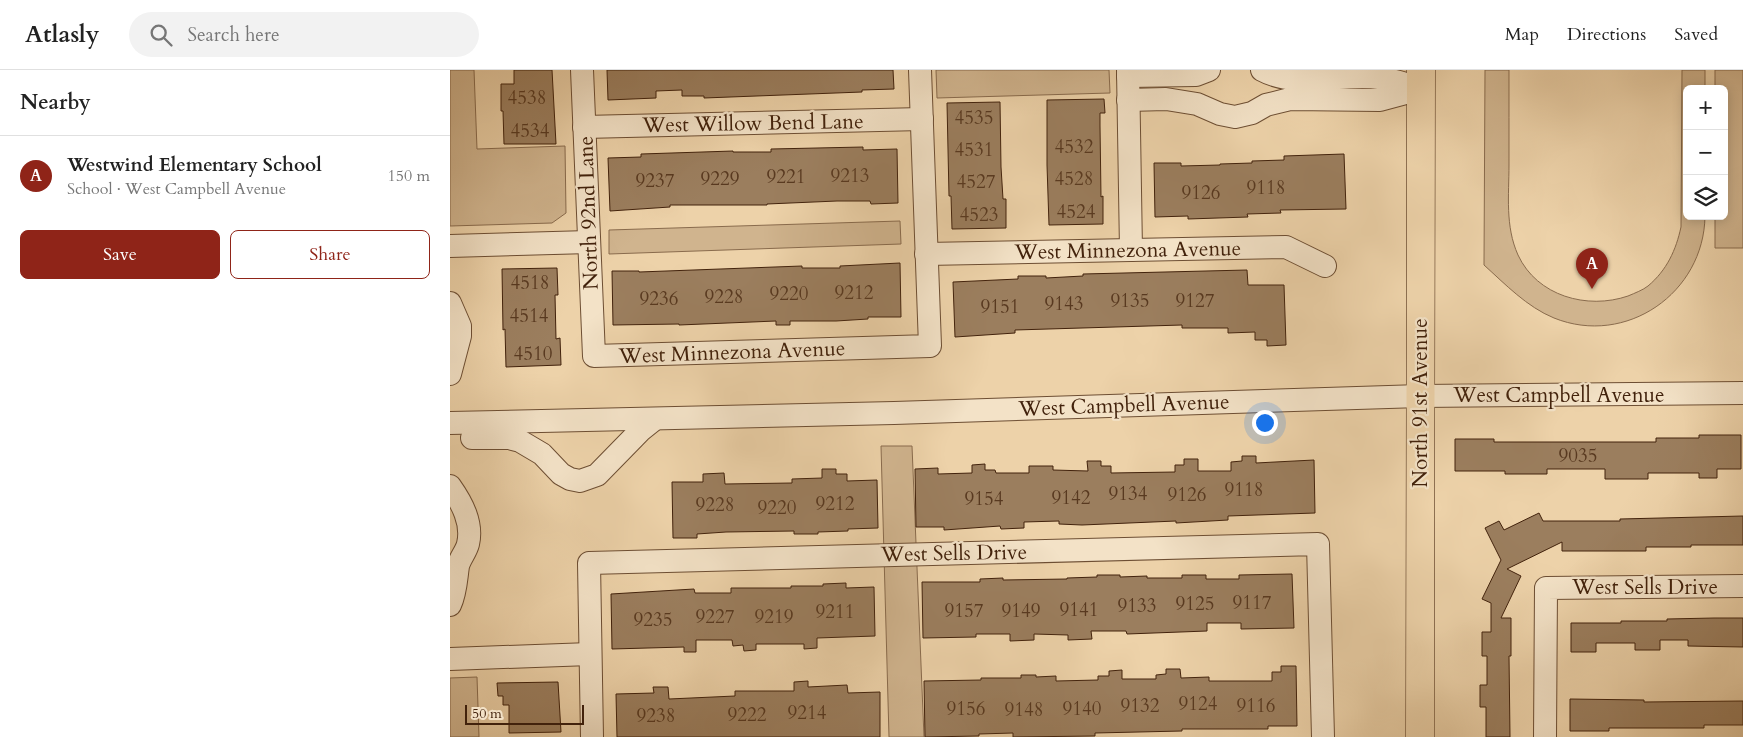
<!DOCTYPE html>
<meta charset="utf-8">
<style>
body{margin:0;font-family:Cardo,serif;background:#f2f2f2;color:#222}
.controls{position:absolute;right:15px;top:15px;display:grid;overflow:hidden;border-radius:8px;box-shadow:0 2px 12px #0003}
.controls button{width:45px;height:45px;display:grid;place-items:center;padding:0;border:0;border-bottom:1px solid #e0e0e0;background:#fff;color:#222;font:25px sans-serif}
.scale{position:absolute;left:15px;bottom:12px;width:119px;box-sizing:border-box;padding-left:5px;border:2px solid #42220c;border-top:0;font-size:14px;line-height:18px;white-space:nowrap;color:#42220c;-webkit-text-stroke:4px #f3e2c7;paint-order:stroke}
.you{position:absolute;left:814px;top:352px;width:18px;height:18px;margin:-12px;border:4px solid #fff;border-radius:50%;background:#1a73e8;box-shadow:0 0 0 8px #1a73e833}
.badge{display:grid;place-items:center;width:32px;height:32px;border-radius:50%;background:#8f2418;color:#fff;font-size:16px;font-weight:700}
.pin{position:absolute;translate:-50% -41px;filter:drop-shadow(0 1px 2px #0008)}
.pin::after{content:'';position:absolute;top:26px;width:18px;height:15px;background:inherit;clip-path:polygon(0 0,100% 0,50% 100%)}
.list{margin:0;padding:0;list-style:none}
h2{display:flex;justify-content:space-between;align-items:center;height:65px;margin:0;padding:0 20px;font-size:21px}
h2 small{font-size:16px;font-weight:400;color:#767676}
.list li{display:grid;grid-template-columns:32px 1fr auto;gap:15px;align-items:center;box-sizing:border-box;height:80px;padding:0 20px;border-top:1px solid #e0e0e0}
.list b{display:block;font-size:19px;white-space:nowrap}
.list p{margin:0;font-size:16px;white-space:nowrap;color:#767676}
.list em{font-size:16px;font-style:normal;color:#767676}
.actions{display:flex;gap:10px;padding:15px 20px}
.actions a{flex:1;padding:11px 0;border:1px solid #8f2418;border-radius:8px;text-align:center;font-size:18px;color:#8f2418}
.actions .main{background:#8f2418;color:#fff}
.icon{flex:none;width:28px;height:28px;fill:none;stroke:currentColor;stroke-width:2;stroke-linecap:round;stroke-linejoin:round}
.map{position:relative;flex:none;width:1293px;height:667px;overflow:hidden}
header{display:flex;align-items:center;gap:30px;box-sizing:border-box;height:70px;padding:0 25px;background:#fff;border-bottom:1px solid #e0e0e0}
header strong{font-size:24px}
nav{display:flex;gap:28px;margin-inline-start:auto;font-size:18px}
.search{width:350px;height:45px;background:#f2f2f2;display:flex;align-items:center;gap:12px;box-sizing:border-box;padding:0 18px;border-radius:28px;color:#767676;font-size:19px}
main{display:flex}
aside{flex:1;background:#fff}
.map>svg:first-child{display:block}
.green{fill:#d0b48e;stroke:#896b4d}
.building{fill:#9b7e5e;stroke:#42220c}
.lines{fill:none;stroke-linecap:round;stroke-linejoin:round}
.minor-casing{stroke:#6d4e33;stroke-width:24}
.major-casing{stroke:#42220c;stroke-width:29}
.minor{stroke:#f3e2c7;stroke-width:22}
.major{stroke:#edd2a9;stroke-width:28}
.labels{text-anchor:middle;stroke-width:4.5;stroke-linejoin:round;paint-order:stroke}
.number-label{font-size:19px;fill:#583920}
.street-label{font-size:21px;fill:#42220c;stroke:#f3e2c7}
</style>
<header>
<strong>Atlasly</strong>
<div class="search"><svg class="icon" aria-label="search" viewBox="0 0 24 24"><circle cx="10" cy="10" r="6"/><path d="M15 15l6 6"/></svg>Search here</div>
<nav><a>Map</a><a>Directions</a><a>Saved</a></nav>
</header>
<main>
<aside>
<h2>Nearby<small></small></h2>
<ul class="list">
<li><span class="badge">A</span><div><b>Westwind Elementary School</b><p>School · West Campbell Avenue</p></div><em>150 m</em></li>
</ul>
<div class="actions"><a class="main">Save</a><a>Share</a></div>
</aside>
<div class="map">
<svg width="1293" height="667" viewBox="0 0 1293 667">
<rect width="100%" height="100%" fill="#edd2a9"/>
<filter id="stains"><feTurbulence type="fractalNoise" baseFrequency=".004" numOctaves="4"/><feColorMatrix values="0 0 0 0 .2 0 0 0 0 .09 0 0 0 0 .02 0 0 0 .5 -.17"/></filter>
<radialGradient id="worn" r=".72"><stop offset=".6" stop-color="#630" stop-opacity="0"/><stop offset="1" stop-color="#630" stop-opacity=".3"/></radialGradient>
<g class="green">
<polygon points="0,0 24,0 27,79 115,76 116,143 102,153 0,156"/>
<polygon points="486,0 659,0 660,23 487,28"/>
<path d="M 1035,0 L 1059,0 C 1059,32 1059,63 1059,95 C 1059,125 1055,156 1068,185 C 1087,226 1137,240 1178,226 C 1185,223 1193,220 1198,216 C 1217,200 1226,180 1231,157 L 1232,0 L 1255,0 L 1255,19 L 1237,19 L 1237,146 L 1255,146 C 1254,223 1176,277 1104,248 C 1077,237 1055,214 1034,195 Z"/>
<polygon points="1265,0 1293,0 1293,178 1265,178 1265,146 1274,146 1274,19 1265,19"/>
<polygon points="450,151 451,174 159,184 159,160"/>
<polygon points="431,376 462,376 474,667 439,667"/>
<polygon points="27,607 29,667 0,667 0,608"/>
</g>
<g class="building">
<polygon points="64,0 102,0 106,74 54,74 53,41 51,41 51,14 64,14"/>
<polygon points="157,0 443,0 444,19 412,20 412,22 254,28 254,26 232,26 232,20 206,21 206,28 158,30"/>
<polygon points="654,29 655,43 650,43 650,56 651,127 653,126 653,154 599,155 597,95 597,30"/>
<polygon points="550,32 551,97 553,129 556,129 556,158 502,159 501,126 499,126 497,33"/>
<polygon points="413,77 413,80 447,79 448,133 421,134 420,131 387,131 317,134 317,135 220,135 220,137 160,141 158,88 191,87 191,84 283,81 283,82 321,82 321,79"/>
<polygon points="894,84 896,139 830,140 831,143 797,144 798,147 738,149 738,146 705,147 704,93 731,93 731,96 770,95 770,94 802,93 802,91 834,90 834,86"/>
<polygon points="450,193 451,247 418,247 418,249 386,251 340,251 340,255 326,255 326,251 229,255 229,254 163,255 162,201 189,201 189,202 352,196 352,198 390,198 390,196"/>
<polygon points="107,198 108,225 105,225 106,269 110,268 111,295 56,297 55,259 53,260 52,199"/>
<polygon points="797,200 798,215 834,215 836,275 817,276 817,270 805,270 805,262 778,263 778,258 732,258 732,255 565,260 565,263 505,267 503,212 568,209 568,206 596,206 596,208 633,206 633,204"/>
<polygon points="1249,365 1291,365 1291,399 1267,399 1267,408 1249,408 1249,403 1198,403 1198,409 1155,409 1155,399 1097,399 1097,404 1055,404 1055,401 1005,401 1005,369 1044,369 1044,372 1206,372 1206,368 1249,368"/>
<polygon points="792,386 806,386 806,393 864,390 865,443 778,446 778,450 726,453 726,451 632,455 609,454 609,451 574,452 574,458 551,459 550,456 494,460 494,457 466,457 465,399 488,398 488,404 522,403 522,395 535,394 535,400 545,400 546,403 579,403 579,396 603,396 603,400 638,401 637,391 651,391 651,396 661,396 661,403 725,402 725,395 734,395 734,389 748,389 748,401 781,401 781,392 792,391"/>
<polygon points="372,399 386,399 386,404 397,404 397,411 427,410 428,458 398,459 398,461 368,462 368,464 344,464 344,461 276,462 247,464 247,468 223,468 222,412 253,412 253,404 274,403 275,414 342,413 342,409 372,408"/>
<polygon points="1089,443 1093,451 1170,451 1170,449 1293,446 1293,475 1241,475 1241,477 1196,477 1196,481 1112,481 1112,472 1057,499 1071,506 1051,548 1061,548 1061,586 1059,586 1060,667 1036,667 1036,637 1030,637 1030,615 1037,615 1037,586 1032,586 1032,562 1041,562 1041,533 1032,529 1051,490 1035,458 1049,451 1054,460"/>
<polygon points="842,504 844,558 791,559 791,553 757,553 757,561 677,564 676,561 641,561 642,569 618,570 618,565 584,564 584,570 560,571 560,564 526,564 526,567 473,568 472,512 530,512 530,509 553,508 553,510 617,509 617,508 647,507 647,505 670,505 670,507 697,506 697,508 732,508 732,505 756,505 756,509 789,509 789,505"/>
<polygon points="396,513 396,518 424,517 425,566 367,568 367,578 354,579 354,574 306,574 306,580 294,581 293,575 283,576 282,570 246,570 246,582 234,582 234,577 162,579 161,524 244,519 245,523 281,523 281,518 341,518 341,516 373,516 373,514"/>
<polygon points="1264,548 1293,548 1293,577 1238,576 1238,570 1210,570 1210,580 1185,580 1185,573 1146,573 1146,582 1121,582 1121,553 1171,553 1171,551 1217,551 1217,549"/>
<polygon points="831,596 846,596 847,656 818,656 818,659 732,659 732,661 645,663 645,666 563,667 563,663 529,664 529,666 475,667 474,611 531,610 531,608 571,608 571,605 586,605 586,607 606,606 606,611 648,610 648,606 659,606 659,601 672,600 672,609 706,609 706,605 716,604 716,599 730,599 731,608 759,607 759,611 822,611 822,602 831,602"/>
<polygon points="358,611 358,617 397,615 398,623 430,622 430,667 167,667 166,624 204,623 203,617 218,617 219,629 285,626 285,621 344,621 344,612"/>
<polygon points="108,612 111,662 59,663 59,635 53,635 53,626 48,626 47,613"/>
<polygon points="1120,629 1194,630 1194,632 1293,631 1293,655 1254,655 1254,658 1159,658 1159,661 1120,661"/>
</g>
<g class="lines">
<defs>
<g id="minor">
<polyline points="132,0 144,286 480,276 470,0"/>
<polyline points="678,0 681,180"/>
<path d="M 812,0 C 847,19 891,3 929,8 C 943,9 957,15 970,18"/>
<polyline points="678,6 746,5 759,0"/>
<polyline points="678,30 716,29 747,34 770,44 785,47 802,43 816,35 840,29 930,30 971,19"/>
<polyline points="134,57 472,49"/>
<polyline points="0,176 139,172"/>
<polyline points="476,184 836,177 875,196"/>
<polyline points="0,233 10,256 10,266 0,304"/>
<polyline points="0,353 444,343 970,326 1293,323"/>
<polyline points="22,368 59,368 70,371 92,384 111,404 120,409 130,411 147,405 190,361 205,349"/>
<path d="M 0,416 C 12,433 23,453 18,474 C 16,482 10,488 8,496 C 6,509 6,522 0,535"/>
<polyline points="0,589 140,584"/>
<polyline points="142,667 139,493 868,474 873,667"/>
<polyline points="1095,667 1096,518 1293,516"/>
</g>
<polyline id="major" points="970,667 971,0"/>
</defs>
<use href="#minor" class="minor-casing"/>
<use href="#major" class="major-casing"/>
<use href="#minor" class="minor"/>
<use href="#major" class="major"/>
</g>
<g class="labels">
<g class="number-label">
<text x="77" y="34">4538</text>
<text x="524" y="54">4535</text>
<text x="80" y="67">4534</text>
<text x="624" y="83">4532</text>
<text x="524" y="86">4531</text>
<text x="400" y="112">9213</text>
<text x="336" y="113">9221</text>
<text x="270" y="115">9229</text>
<text x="624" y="115">4528</text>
<text x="205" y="117">9237</text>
<text x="526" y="118">4527</text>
<text x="816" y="124">9118</text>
<text x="751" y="129">9126</text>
<text x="626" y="148">4524</text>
<text x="529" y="151">4523</text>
<text x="80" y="219">4518</text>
<text x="404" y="229">9212</text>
<text x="339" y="230">9220</text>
<text x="274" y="233">9228</text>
<text x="209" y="235">9236</text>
<text x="680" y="237">9135</text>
<text x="745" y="237">9127</text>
<text x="614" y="240">9143</text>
<text x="550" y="243">9151</text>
<text x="79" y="252">4514</text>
<text x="83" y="290">4510</text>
<text x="1128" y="392">9035</text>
<text x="794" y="426">9118</text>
<text x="678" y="430">9134</text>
<text x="737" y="431">9126</text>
<text x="621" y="434">9142</text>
<text x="534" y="435">9154</text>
<text x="385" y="440">9212</text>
<text x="265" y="441">9228</text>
<text x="327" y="444">9220</text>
<text x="802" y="539">9117</text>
<text x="745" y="540">9125</text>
<text x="687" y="542">9133</text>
<text x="629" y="546">9141</text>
<text x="514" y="547">9157</text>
<text x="571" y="547">9149</text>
<text x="385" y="548">9211</text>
<text x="265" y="553">9227</text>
<text x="324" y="553">9219</text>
<text x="203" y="556">9235</text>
<text x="748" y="640">9124</text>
<text x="690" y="642">9132</text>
<text x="806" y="642">9116</text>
<text x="516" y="645">9156</text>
<text x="632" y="645">9140</text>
<text x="574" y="646">9148</text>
<text x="357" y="649">9214</text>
<text x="297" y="651">9222</text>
<text x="206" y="652">9238</text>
</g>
<g class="street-label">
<text transform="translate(303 53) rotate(-1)" y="7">West Willow Bend Lane</text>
<text transform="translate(138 143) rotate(-92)" y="7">North 92nd Lane</text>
<text transform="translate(678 180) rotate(-1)" y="7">West Minnezona Avenue</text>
<text transform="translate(282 282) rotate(-2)" y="7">West Minnezona Avenue</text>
<text x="1109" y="332">West Campbell Avenue</text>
<text transform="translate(970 333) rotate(-90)" y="7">North 91st Avenue</text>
<text transform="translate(674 335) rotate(-2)" y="7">West Campbell Avenue</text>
<text transform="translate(504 483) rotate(-1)" y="7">West Sells Drive</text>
<text x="1195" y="524">West Sells Drive</text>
</g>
</g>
<rect width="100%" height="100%" filter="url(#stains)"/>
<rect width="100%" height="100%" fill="url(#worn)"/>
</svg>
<div class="controls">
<button>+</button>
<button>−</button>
<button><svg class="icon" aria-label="layers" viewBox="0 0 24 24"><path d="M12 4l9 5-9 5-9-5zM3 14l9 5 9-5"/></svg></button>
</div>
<div class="scale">50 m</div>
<div class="you"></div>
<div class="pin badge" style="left:1142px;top:219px">A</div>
</div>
</main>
